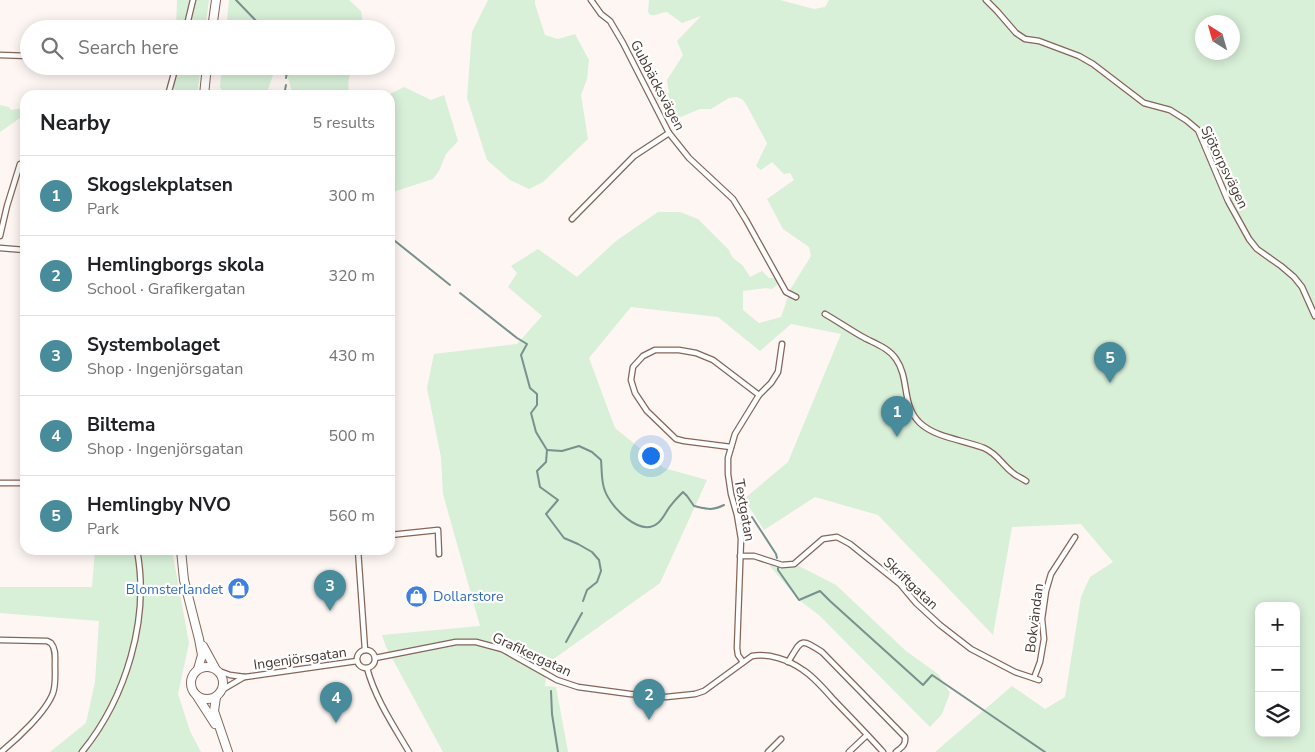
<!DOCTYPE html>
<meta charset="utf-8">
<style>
body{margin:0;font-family:"Nunito Sans",sans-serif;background:#f6f6f6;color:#202124}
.controls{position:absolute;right:15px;bottom:15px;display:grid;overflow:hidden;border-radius:10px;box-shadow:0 2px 12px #0003}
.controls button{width:45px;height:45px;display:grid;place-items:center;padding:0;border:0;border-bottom:1px solid #e0e0e0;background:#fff;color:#202124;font:25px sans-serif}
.compass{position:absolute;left:1195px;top:15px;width:45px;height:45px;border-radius:50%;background:#fff;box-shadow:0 2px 12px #0003;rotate:323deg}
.you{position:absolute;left:650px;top:455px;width:18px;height:18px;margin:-12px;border:4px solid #fff;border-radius:50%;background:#1a73e8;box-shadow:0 0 0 8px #1a73e833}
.badge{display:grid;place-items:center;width:32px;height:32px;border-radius:50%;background:#488b9a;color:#fff;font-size:16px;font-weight:700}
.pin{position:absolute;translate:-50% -41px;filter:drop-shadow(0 1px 2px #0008)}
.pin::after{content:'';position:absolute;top:26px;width:18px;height:15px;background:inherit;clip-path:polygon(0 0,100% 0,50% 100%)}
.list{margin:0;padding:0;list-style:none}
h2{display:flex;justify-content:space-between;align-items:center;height:65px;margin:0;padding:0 20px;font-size:21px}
h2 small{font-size:16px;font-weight:400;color:#757577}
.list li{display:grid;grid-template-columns:32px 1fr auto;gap:15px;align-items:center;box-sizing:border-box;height:80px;padding:0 20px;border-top:1px solid #e0e0e0}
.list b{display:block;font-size:19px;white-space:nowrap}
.list p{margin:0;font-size:16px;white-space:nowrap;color:#757577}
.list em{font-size:16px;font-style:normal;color:#757577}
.icon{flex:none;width:28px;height:28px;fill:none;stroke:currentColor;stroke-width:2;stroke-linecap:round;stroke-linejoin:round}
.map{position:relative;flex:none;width:1315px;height:752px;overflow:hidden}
.search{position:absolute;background:#fff;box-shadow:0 2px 12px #0003;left:20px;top:20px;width:375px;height:55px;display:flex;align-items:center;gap:12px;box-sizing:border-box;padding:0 18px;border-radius:28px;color:#757577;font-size:19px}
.panel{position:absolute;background:#fff;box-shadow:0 2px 12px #0003;left:20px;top:90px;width:375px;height:465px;border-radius:15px}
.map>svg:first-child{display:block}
.green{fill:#d8efd8;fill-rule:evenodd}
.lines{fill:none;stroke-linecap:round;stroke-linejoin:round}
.stream{stroke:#77918e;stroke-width:2}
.minor-casing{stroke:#856559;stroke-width:7}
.primary-casing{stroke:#856559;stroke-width:10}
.minor{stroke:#fff;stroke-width:4.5}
.primary{stroke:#fff;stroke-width:8}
.labels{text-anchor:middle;stroke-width:4.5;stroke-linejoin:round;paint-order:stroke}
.street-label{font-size:14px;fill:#463832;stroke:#fff}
.shop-label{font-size:14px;fill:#366cbe;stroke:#fff;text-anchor:end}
</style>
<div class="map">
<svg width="1315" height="752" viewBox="0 0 1315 752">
<rect width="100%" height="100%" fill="#fef6f3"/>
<g class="green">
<polygon points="177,0 209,0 205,29 176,29"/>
<polygon points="229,0 349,0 361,11 364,29 226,29"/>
<polygon points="488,0 535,0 535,4 545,35 558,39 575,34 589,60 587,79 581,95 588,139 543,182 529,189 510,180 487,160 467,98 472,32"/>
<path d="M 649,0 L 780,0 L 814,9 L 825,7 L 829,0 L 1315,0 L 1315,752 L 935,752 L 1012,686 L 1045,709 L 1065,697 L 1081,597 L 1090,577 L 1113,562 L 1081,524 L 1012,527 L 993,635 L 878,515 L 815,497 L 764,530 L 744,499 L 788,462 L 841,334 L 791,324 L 760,351 L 718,317 L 631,307 L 589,358 L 615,428 L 664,468 L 707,480 L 660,583 L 548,663 L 545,686 L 556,687 L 568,752 L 443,752 L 386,647 L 382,635 L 480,626 L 443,494 L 441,457 L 427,388 L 434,354 L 517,344 L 542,316 L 508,287 L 517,273 L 511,266 L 538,249 L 577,277 L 616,241 L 658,212 L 680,212 L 698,219 L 729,250 C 732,260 737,260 743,266 C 745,269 748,273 750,277 L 762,271 L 769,278 L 776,278 L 778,284 L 772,289 L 766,288 L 743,291 L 743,310 L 759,323 L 781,317 L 789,294 L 788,293 L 811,256 L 809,247 L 783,229 L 767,199 L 794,180 L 790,173 L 784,174 L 772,162 L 761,170 L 756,166 L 767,143 L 746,104 L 743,100 L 737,97 L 729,98 L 711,109 L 700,109 L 671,121 L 655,97 L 659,92 L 669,93 L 667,80 L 683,55 L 677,41 L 701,16 L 682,23 L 667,12 C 661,12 657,16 650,15 L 648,12 ZM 1202,22 L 1232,22 L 1232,52 L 1202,52 ZM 1259,606 L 1296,606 L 1296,733 L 1259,733 Z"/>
<polygon points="175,66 201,66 197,95 174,95"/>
<path d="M 222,66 L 358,66 L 353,68 C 348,77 347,85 350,95 L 293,95 L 286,71 L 273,75 L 266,95 L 224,95 L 220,87 Z"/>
<polygon points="404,87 431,100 444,95 458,141 446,154 439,171 433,179 390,193 390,95 388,95"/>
<polygon points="0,105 9,107 11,110 25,108 25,117 20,118 0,132"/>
<polygon points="95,550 172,550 189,643 178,694 190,731 201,752 50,752 86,723 95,682 99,621 0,613 0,587 92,587"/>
<polygon points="769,565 782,568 797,565 836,585 906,651 938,674 950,693 942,714 930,727 819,615 799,600"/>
</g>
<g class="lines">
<g class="stream">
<polyline points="236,0 264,29"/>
<polyline points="286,78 288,66"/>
<polyline points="284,95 286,85"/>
<polyline points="390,237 450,285"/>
<polyline points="460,293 517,338 527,344 521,355 530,388 537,394 537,405 531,413 536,432 547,450 546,462 537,471 540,487 558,500 546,514 564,538 578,544 592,552 599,560 601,571 597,582 587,590 583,601"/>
<path d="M 547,450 L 562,451 L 579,446 L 592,452 L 601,460 C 602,470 601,482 605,491 C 611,507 640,538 658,523 C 664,518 667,509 672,504 C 675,500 679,496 683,492 L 687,496 L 694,506 C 707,509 712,511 724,505"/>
<polyline points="752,517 776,554 777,558"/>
<polyline points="778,568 778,570 799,600 820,591 830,601 923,685 932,675 1045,752"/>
<polyline points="566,642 582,613"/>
<polyline points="551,691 552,714 558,752"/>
</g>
<defs>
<g id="minor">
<polyline points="591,0 601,14 610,21 623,43 669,133 689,158 733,199 746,220 786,292 796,297"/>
<polyline points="986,0 997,11 1016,33 1025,39 1039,41 1079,56 1093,64 1144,103 1170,110 1186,120 1198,130 1228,201 1249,239 1257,249 1281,266 1294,277 1302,287 1315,316"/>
<polyline points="186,29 193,0"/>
<polyline points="0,55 29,56"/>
<polyline points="168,95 176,66"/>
<polyline points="572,219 634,156 669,133"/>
<polyline points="0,236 7,206 20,164"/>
<polyline points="0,248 25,250"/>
<path d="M 825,314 C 837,321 849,329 861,336 C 873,343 888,347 896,359 C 910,379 901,405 920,423 C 936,438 964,440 984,448 C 998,454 1002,465 1013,473 C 1016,476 1022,478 1026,481"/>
<polyline points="731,447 684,441 676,439 647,411 635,393 631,380 633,367 643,356 655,350 679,350 696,353 713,360 759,395"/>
<polyline points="0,483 25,483"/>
<polyline points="390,535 438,530 439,554"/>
<polyline points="358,550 365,650"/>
<polyline points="740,556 754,556 782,565 794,564 823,539 837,537 850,544 900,584 916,603 940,625 971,649 1015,672 1039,680"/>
<path d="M 0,640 L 47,641 L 51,643 C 56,649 55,657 55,665 C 55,675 56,684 53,693 C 46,712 17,739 1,752"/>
<circle cx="366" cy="659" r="9"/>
<path d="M 375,658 L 456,642 L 476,642 L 502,649 L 557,680 L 578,687 L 630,694 L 666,697 L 695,694 L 704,691 L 752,656 C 769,653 789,660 803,670 C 814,677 824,689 833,699 C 850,717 867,734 883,752"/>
<polyline points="743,662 738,655 737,648 741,539 737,515 731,494 728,474 728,458 735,434 759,395 771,383 778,372 782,344"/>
<path d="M 788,662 C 802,640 799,637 822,652 L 905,737 C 906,745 902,747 896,752"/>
<path d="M 367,668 C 375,698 393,725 409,752"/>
<polyline points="219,671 230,675 245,677 357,661"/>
<polyline points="1034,678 1040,662 1044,639 1042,619 1046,591 1051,574 1075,537"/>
<polyline points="222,690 244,677"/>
<path d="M 82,752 C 126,698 150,619 137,550"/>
<polyline points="768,752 781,739"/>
<polyline points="849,752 867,735"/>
</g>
<g id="primary">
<polyline points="212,29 216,0"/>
<polyline points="204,95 207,66"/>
<polyline points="181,550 184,580 199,639 202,655 198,669"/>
<polyline points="203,646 215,668"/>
<circle cx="207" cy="683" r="16"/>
<polyline points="197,696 215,724"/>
<polyline points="216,697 214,711 228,752"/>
</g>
</defs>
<use href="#minor" class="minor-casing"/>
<use href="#primary" class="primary-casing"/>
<use href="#minor" class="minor"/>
<use href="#primary" class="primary"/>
</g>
<defs>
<symbol id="shop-disc" viewBox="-11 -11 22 22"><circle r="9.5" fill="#3f7fe0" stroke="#fff"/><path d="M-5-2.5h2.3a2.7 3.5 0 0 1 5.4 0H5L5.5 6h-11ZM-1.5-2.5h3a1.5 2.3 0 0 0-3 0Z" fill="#fff"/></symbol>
</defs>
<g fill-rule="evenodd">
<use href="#shop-disc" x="226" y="576" width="25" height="25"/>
<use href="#shop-disc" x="404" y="584" width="25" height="25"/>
</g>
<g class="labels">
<g class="street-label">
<text transform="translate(658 85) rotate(62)" y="5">Gubbäcksvägen</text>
<text transform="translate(1225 167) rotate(64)" y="5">Sjötorpsvägen</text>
<text transform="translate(745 510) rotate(80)" y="5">Textgatan</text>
<text transform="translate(911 583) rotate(43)" y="5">Skriftgatan</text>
<text transform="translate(1034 618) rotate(-83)" y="5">Bokvändan</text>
<text transform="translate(532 654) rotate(25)" y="5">Grafikergatan</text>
<text transform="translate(300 658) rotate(-8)" y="5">Ingenjörsgatan</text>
</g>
<g class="shop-label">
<text x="223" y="594">Blomsterlandet</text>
<text x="433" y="601" text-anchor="start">Dollarstore</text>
</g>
</g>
</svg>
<div class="controls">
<button>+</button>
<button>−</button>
<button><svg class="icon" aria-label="layers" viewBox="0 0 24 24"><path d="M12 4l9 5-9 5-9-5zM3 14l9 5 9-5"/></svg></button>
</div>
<svg class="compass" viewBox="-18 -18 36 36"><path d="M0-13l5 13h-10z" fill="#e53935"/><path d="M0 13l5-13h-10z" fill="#757577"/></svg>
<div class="you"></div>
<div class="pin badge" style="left:897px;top:437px">1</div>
<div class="pin badge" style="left:649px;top:720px">2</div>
<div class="pin badge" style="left:330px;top:611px">3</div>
<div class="pin badge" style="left:336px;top:723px">4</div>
<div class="pin badge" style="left:1110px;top:383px">5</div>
<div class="search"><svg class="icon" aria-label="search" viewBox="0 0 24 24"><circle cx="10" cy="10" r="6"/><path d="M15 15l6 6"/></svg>Search here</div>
<section class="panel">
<h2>Nearby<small>5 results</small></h2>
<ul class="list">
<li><span class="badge">1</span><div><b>Skogslekplatsen</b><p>Park</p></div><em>300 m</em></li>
<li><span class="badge">2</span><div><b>Hemlingborgs skola</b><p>School · Grafikergatan</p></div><em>320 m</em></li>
<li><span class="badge">3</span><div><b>Systembolaget</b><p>Shop · Ingenjörsgatan</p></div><em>430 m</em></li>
<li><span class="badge">4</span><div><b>Biltema</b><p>Shop · Ingenjörsgatan</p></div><em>500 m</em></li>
<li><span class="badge">5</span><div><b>Hemlingby NVO</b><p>Park</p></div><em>560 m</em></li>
</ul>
</section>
</div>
